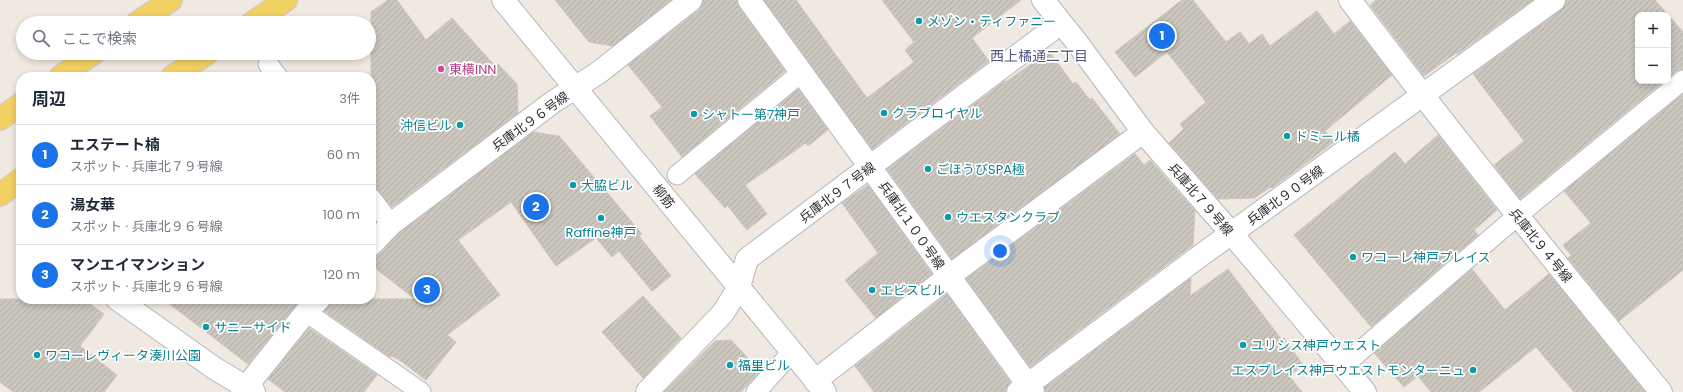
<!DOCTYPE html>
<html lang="ja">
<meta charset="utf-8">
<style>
body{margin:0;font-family:Poppins,"Noto Sans JP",sans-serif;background:#f6f6f7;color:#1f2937}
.controls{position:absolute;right:12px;top:12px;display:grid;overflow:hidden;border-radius:8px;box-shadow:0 2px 6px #0003}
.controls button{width:36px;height:36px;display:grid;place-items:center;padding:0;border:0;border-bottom:1px solid #e0e1e3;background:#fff;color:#1f2937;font:20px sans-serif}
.you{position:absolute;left:1000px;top:251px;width:14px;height:14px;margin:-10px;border:3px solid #fff;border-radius:50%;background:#1a73e8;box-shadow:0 0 0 6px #1a73e833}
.badge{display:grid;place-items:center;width:26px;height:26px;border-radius:50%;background:#1a73e8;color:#fff;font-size:13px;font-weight:700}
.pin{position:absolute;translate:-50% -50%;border:2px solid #fff;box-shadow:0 1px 4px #0006}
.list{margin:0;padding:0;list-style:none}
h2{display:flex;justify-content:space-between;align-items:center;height:52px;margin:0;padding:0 16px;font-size:17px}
h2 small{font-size:13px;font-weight:400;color:#747a83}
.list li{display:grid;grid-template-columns:26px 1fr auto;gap:12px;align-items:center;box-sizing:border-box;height:60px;padding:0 16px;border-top:1px solid #e0e1e3}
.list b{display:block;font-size:15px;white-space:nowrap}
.list p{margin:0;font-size:13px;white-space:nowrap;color:#747a83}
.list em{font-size:13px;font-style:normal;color:#747a83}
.icon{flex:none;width:22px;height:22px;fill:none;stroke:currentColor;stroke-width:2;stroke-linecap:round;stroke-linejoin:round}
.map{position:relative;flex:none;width:1683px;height:392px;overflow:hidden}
.search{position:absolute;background:#fff;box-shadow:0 2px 6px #0003;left:16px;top:16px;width:360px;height:44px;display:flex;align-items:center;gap:10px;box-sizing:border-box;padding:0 14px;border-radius:22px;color:#747a83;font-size:15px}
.panel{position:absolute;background:#fff;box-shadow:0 2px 6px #0003;left:16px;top:72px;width:360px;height:232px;border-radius:16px}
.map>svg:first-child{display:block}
.building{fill:url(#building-hatch);stroke:#cbc5ba}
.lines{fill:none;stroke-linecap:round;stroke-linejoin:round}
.service-casing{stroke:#b4b7c1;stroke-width:21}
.minor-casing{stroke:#b4b7c1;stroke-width:24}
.tertiary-casing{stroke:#b4b7c1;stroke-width:24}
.primary-casing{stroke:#c9c9c9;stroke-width:24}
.service{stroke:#fff;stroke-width:19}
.minor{stroke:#fff;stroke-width:22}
.tertiary{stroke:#fff;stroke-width:22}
.primary{stroke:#f2d163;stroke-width:22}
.culture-dot{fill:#0f9aa8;stroke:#fff;stroke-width:1.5}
.hotel-dot{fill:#d1479c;stroke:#fff;stroke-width:1.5}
.labels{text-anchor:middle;stroke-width:3.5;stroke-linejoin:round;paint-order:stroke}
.culture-label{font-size:13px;fill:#0d838f;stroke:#fff;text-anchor:start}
.hotel-label{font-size:13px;fill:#b23c85;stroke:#fff;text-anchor:start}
.street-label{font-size:13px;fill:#2e2e2e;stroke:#fff}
.neighbourhood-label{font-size:14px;fill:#4d5680;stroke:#fff}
</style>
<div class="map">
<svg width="1683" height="392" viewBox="0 0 1683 392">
<defs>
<pattern id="building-hatch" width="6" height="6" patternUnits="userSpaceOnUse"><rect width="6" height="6" fill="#cbc7bf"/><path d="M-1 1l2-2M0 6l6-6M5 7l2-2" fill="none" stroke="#afaba4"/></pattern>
</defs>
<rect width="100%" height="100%" fill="#efe9e1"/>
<g class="building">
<polygon points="388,0 397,0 426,40 452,18 495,66 498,64 517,84 518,113 392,207 379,191 371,187 371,12"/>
<polygon points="555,0 671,0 613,46 589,42"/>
<polygon points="703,0 737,0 739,7 785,71 682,157 650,116 662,107 628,65 699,10 702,5"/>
<polygon points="764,0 796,0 867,98 914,62 905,50 914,42 882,0 1021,0 972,38 989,61 872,149"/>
<polygon points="1182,0 1193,0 1226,42 1240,32 1249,44 1262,34 1270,46 1317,11 1334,34 1350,21 1392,75 1325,131 1334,142 1272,188 1271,187 1254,198 1218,199 1169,143 1184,129 1180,124 1206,102 1167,52 1135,77 1115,52"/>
<polygon points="1376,0 1533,0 1457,54 1456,53 1424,76 1370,5"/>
<polygon points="1566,0 1655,0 1683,32 1683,69 1676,71 1668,78 1668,15 1638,15 1638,81 1664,81 1520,199 1494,165 1524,141 1473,74 1561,10 1565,5"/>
<polygon points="1049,51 1073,84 1076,82 1090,100 1092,98 1120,134 952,259 887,169 1005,81 1006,82"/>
<polygon points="798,89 828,130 808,146 806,143 745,185 767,214 747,230 727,205 725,208 695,174"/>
<polygon points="1683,94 1683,270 1619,321 1568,258 1571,255 1563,245 1591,223 1564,191"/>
<polygon points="533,132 559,136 642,234 639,236 671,276 652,291 619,251 612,257 596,238 556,266 511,202 458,240 500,295 447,335 456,342 426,380 397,358 397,359 392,356 390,357 324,311 331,303 331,299 415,299 371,265 371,257 380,254 399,233"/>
<polygon points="1438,135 1497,210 1474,230 1478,235 1371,327 1294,235 1395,152 1405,164"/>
<polygon points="1135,154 1144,165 1150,160 1195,211 1193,245 1030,367 966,279"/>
<polygon points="868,185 932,274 876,318 845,280 878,253 842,203"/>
<polygon points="1228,269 1282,340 1284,338 1303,365 1289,376 1302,392 1045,392 1044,388 1191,278 1190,296"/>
<polygon points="1472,269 1505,310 1549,274 1645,392 1574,392 1536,347 1479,392 1431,392 1418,376 1404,387 1374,353"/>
<polygon points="947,294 1010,382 1007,387 1006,392 874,392 855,366"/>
<polygon points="643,296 681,338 643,378 602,332"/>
<polygon points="0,299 83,299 104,314 80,346 117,375 104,392 13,392 0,382"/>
<polygon points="163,299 301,299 248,364"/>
<polygon points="309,328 377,375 364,392 285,392 268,379"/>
<polygon points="731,340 760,371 741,392 664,392 715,341"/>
</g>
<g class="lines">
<defs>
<g id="service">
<polyline points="268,64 278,77"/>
<polyline points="677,175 802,72"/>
<polyline points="371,198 391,224"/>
<polyline points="306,312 421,392"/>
<polyline points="1344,365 1517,216 1683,80"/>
<polyline points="756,392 792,352"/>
</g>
<g id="minor">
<polyline points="749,0 1033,392"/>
<polyline points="1043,0 1075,40 1143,132 1232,234 1365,392"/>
<path d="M 1350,0 C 1450,133 1555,263 1661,392"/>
<polyline points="371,245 391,224 553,102 598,73 691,0"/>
<polyline points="117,299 214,368 254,392"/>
<polyline points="815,381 948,277 1143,132"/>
<polyline points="242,392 306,312 319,299"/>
<polyline points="647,392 723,313 739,287 747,259 1061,23"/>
<polyline points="1018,392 1204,253 1554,0"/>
</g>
<polyline id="tertiary" points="503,0 825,392"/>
<g id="primary">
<polyline points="137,23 171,0"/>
<polyline points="252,23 286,0"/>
<polyline points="60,77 94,53"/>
<polyline points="172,77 208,53"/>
<polyline points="0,119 21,104"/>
<polyline points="0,195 21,179"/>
</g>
</defs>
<use href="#service" class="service-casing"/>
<use href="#minor" class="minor-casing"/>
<use href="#tertiary" class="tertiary-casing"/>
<use href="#primary" class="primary-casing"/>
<use href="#service" class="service"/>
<use href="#minor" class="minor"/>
<use href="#tertiary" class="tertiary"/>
<use href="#primary" class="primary"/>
</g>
<g class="culture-dot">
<circle cx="919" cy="21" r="4"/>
<circle cx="884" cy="113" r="4"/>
<circle cx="694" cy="114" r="4"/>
<circle cx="460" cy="125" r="4"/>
<circle cx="1287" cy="136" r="4"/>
<circle cx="928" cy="169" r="4"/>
<circle cx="573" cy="185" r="4"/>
<circle cx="948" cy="217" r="4"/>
<circle cx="601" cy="218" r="4"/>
<circle cx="1353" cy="257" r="4"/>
<circle cx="872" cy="290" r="4"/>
<circle cx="206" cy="327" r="4"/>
<circle cx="1243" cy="345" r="4"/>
<circle cx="37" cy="355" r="4"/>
<circle cx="730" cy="365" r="4"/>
<circle cx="1473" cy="370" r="4"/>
</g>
<circle class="hotel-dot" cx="441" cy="69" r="4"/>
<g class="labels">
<g class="culture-label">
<text x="927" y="26">メゾン・ティファニー</text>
<text x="892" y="118">クラブロイヤル</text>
<text x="702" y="119">シャトー第7神戸</text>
<text x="452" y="130" text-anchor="end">沖信ビル</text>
<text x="1295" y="141">ドミール橘</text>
<text x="936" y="174">ごほうびSPA極</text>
<text x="581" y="190">大脇ビル</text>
<text x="956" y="222">ウエスタンクラブ</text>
<text x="601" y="237" text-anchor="middle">Raffine神戸</text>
<text x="1361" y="262">ワコーレ神戸プレイス</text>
<text x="880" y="295">エビスビル</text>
<text x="214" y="332">サニーサイド</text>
<text x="1251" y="350">ユリシス神戸ウエスト</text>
<text x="45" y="360">ワコーレヴィータ湊川公園</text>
<text x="738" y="370">福里ビル</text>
<text x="1465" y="375" text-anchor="end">エスプレイス神戸ウエストモンターニュ</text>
</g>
<g class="hotel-label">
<text x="449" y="74">東横INN</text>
</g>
<g class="street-label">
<text transform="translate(530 121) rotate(-36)" y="5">兵庫北９６号線</text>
<text transform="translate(837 192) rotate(-37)" y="5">兵庫北９７号線</text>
<text transform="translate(1285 195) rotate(-36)" y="5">兵庫北９０号線</text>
<text transform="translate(664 196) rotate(51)" y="5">柳筋</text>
<text transform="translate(1201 199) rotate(49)" y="5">兵庫北７９号線</text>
<text transform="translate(912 225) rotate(55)" y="5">兵庫北１００号線</text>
<text transform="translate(1541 245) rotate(51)" y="5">兵庫北９４号線</text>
</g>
<g class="neighbourhood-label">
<text x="1039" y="61">西上橘通二丁目</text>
</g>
</g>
</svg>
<div class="controls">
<button>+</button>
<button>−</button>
</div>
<div class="you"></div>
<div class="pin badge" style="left:1162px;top:36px">1</div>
<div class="pin badge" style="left:536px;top:207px">2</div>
<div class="pin badge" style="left:427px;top:290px">3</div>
<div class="search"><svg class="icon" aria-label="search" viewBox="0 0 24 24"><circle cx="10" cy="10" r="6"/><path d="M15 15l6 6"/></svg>ここで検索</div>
<section class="panel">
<h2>周辺<small>3件</small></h2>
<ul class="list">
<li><span class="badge">1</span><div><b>エステート楠</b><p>スポット · 兵庫北７９号線</p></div><em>60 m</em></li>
<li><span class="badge">2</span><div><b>湯女華</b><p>スポット · 兵庫北９６号線</p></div><em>100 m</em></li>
<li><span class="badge">3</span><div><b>マンエイマンション</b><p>スポット · 兵庫北９６号線</p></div><em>120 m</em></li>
</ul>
</section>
</div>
